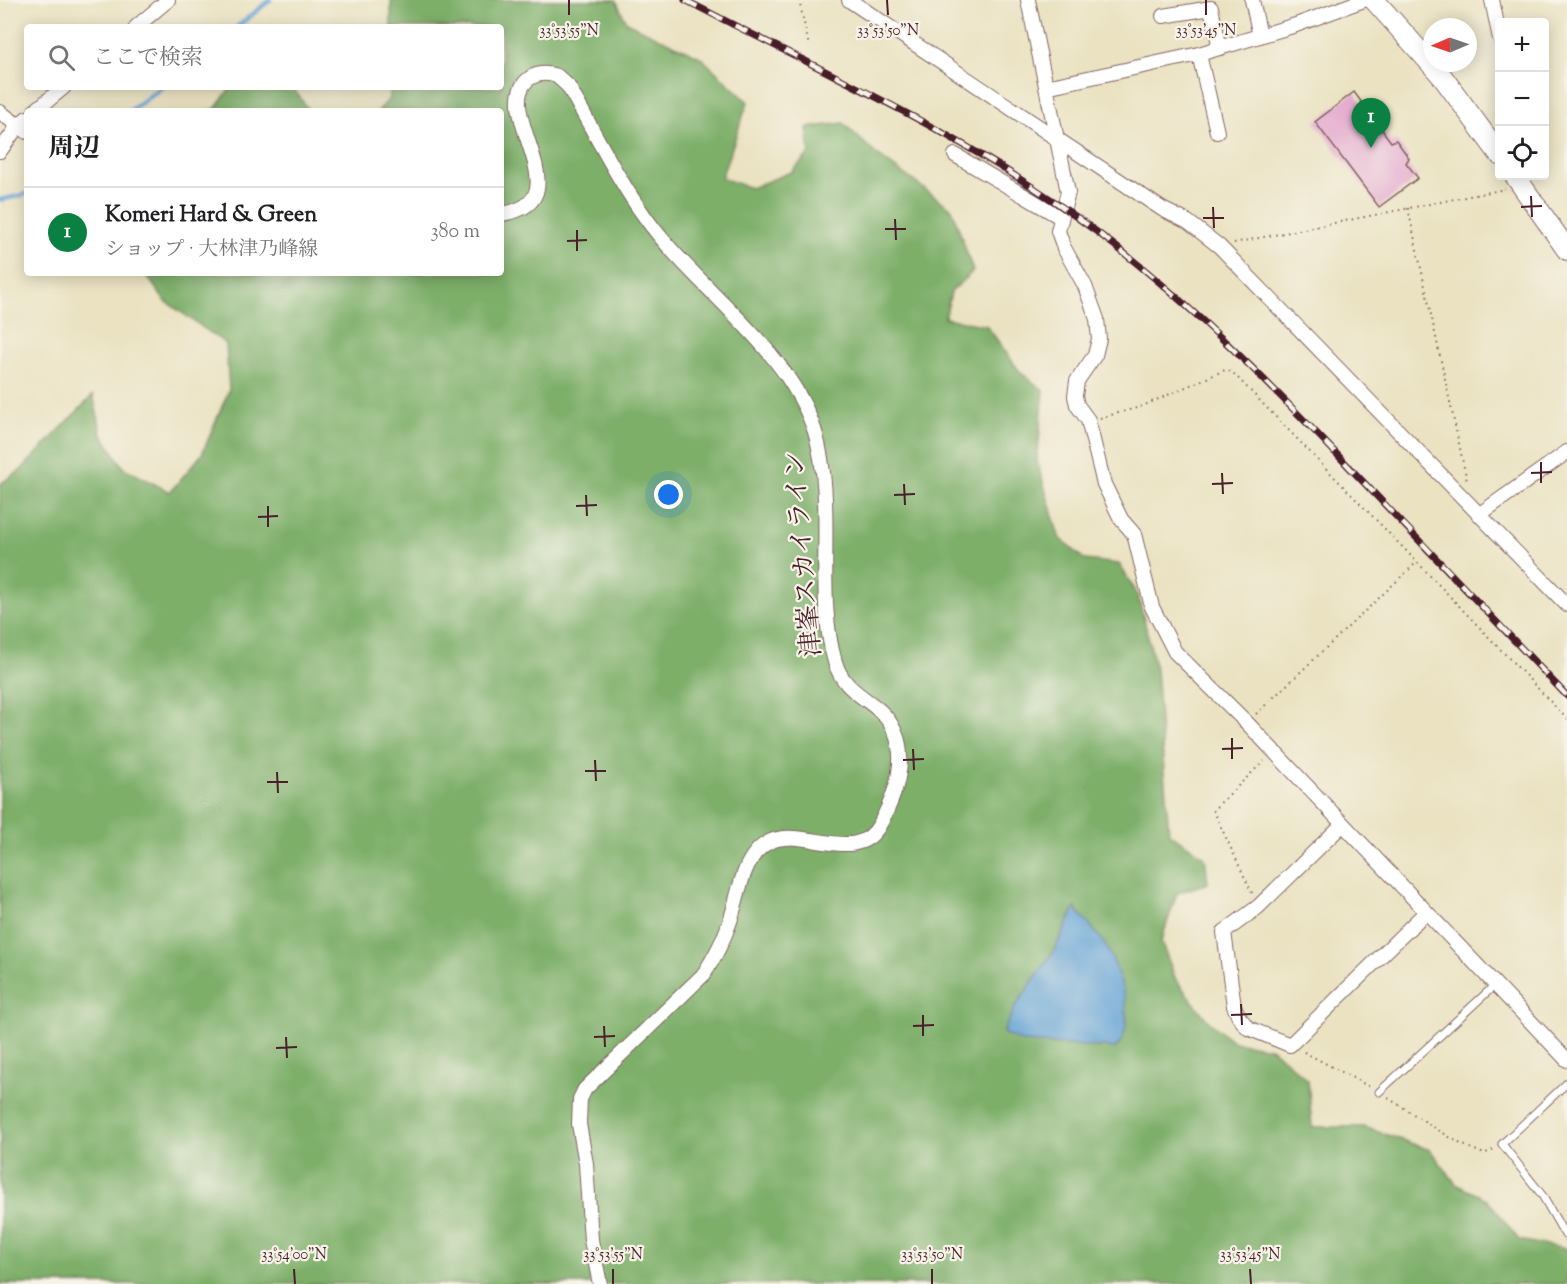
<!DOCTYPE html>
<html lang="ja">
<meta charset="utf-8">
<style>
body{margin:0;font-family:"Sorts Mill Goudy","Noto Serif JP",serif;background:#f2f2f2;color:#202124}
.controls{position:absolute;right:18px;top:18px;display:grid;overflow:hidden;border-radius:6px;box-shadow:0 3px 15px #0003}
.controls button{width:54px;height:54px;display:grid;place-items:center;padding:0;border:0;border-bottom:2px solid #e0e0e0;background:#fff;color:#202124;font:30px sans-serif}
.compass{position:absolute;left:1423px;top:18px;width:54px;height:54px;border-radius:50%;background:#fff;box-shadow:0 3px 15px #0003;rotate:268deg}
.you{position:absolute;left:669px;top:495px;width:21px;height:21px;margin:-15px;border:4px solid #fff;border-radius:50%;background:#1a73e8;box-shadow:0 0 0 9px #1a73e833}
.badge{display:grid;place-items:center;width:39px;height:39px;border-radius:50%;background:#0b8043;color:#fff;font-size:20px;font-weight:700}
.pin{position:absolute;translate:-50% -50px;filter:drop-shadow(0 2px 3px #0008)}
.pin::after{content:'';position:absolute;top:32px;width:21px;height:18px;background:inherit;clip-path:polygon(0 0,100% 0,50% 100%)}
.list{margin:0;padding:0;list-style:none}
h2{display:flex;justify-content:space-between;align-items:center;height:78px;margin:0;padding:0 24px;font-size:26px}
h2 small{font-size:20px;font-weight:400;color:#757577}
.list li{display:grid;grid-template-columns:39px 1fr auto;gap:18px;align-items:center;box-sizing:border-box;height:90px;padding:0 24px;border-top:2px solid #e0e0e0}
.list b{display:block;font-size:22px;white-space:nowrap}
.list p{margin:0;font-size:20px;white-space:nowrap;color:#757577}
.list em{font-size:20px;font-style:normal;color:#757577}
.icon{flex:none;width:33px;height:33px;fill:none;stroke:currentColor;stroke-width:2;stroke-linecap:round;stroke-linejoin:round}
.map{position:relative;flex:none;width:1567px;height:1284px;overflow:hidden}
.search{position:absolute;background:#fff;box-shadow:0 3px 15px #0003;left:24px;top:24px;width:480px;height:66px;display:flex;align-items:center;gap:15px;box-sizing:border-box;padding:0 21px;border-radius:6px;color:#757577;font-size:22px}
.panel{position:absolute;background:#fff;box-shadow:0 3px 15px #0003;left:24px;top:108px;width:480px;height:168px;border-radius:6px}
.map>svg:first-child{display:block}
.forest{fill:#7daf69;stroke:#64674a;stroke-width:1.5;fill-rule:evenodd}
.water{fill:#64a3d6;stroke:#576180;stroke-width:1.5}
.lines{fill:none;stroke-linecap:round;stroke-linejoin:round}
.stream{stroke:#64a3d6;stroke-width:4.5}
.building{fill:#e4abcf}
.lane-casing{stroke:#826360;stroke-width:9}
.street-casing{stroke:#826360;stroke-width:16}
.secondary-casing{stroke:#826360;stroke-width:22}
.path{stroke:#826360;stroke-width:2;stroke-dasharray:1.5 4.5;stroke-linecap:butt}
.lane{stroke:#fff;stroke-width:7}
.street{stroke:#fff;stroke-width:14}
.secondary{stroke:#fff;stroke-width:20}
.rail-casing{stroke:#4a1f2b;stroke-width:7}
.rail{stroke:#f7f3e8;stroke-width:4.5;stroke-dasharray:14;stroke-linecap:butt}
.ticks{fill:none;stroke:#4a1f2b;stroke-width:2}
.labels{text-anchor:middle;stroke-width:4.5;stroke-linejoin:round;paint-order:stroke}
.street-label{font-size:26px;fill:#4a1f2b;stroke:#f7f3e8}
.ticks-label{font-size:15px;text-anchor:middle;fill:#4a1f2b;stroke:#f7f3e8;stroke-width:4.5;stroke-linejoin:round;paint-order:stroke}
</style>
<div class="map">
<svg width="1567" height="1284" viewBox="0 0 1567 1284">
<rect width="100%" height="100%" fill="#f7f3e8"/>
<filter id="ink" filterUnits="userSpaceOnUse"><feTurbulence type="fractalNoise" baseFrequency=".0167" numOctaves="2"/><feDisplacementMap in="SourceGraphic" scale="12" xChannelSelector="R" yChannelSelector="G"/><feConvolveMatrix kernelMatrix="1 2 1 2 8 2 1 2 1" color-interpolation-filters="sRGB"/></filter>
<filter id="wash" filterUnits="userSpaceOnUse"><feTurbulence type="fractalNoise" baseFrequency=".008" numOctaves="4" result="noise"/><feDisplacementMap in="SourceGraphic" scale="24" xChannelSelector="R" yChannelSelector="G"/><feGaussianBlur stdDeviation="1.35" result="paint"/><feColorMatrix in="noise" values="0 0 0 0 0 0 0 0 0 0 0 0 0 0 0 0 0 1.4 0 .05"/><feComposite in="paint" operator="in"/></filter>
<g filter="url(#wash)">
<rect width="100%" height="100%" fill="#eae2c1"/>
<g class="forest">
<path d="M 391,0 L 616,0 L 626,22 L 700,57 L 748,102 L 721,178 L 751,188 L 791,172 L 810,153 L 807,128 L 843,123 L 876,154 L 952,209 L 973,271 L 951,292 L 945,318 L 987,326 L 1020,372 L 1044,391 L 1037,461 L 1059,537 L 1085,560 L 1119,564 L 1138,595 L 1156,670 L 1169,833 L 1205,857 L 1208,883 L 1177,893 L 1161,941 L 1176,980 L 1208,1021 L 1234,1042 L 1271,1048 L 1308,1080 L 1312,1127 L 1364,1127 L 1430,1150 L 1457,1185 L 1487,1199 L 1519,1240 L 1567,1249 L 1567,1284 L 0,1284 L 0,484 L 20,471 L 93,395 L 102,435 L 124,468 L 170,492 L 202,454 L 229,390 L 226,344 L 164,300 L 145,273 L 501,273 L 501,111 L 378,111 L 390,98 L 390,87 L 501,87 L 501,27 L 391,27 ZM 1075,908 L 1076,908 L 1022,1042 L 1055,949 Z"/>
<polygon points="231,87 292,87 309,110 314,111 209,111 215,109"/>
</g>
<path class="water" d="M 1075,908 C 1085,920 1099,934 1107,948 C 1120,973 1138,1025 1116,1048 L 1022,1042 L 1003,1033 L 1015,1007 L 1055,949 Z"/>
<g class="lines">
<g class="stream">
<polyline points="237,27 270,0"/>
<polyline points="130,111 162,87"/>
<polyline points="0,200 27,194"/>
</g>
</g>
<g id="blocks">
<polygon class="building" points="1354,92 1391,142 1396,140 1409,158 1406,163 1418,178 1379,207 1315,122"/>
</g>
</g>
<g filter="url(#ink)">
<use href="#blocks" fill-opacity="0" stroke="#826360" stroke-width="1.5"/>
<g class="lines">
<defs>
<g id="lane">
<polyline points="1379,1092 1495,985"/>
<polyline points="1565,1235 1542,1195 1502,1144 1567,1083"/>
</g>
<g id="street">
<polyline points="849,0 1162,209 1188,222 1219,246 1567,605"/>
<polyline points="1028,0 1068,192 1058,231 1064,248 1085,286 1097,319 1099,339 1095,355 1077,381 1075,396 1077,405 1088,420 1104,484 1121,519 1134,534 1152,607 1175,652 1247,723 1567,1060"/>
<polyline points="1252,0 1260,36"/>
<polyline points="1492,0 1500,39"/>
<polyline points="1163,16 1211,8 1220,48"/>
<polyline points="136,27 168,0"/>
<polyline points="1199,54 1217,132"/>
<polyline points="1046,87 1199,54 1296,25 1364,0"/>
<polyline points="35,111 64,87"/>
<polyline points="0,112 27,132"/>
<polyline points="0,151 18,126 27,118"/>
<polyline points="955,155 1060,217"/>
<path d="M 501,214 C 588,202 487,108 530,78 C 538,73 548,73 557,76 L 568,86 C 593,129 616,177 645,217 C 696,289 788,346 815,432 C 837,505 814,590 835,662 C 843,688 860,694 879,710 C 914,742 899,789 880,824 C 858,866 806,827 771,841 C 741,854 739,898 729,924 C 723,942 714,958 704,974 L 585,1089 L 580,1099 L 579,1124 L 586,1164 L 591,1240 L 600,1284"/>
<polyline points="1480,514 1567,452"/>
<polyline points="1342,825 1258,907 1224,932 1234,1006 1239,1017 1248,1028 1290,1045 1426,912"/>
</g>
<g id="secondary">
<polyline points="1374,0 1441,75 1500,155"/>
<polyline points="1515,176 1567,250"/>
</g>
</defs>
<use href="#lane" class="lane-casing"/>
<use href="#street" class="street-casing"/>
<use href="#secondary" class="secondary-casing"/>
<g class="path">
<polyline points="799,0 809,46"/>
<polyline points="1408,208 1467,481"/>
<polyline points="1234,243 1505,189"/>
<polyline points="1100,418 1140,407 1225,370 1232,372 1417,562"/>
<polyline points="1256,714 1417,562 1567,719"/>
<polyline points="1252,893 1213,810 1264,761"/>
<polyline points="1304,1052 1370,1087"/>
<polyline points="1388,1098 1459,1143 1484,1154 1494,1149"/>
</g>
<use href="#lane" class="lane"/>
<use href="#street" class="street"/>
<use href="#secondary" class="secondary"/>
<defs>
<path id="rail" d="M 685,0 C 824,72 971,137 1097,232 C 1190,302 1270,384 1351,469 C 1423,544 1495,620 1567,696"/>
</defs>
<use href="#rail" class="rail-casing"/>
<use href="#rail" class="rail"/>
</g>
</g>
<path class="ticks" d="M 569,0 L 569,15M 887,0 L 888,15M 1206,0 L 1206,15M 1531,196 L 1532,217M 1213,207 L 1214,228M 1521,207 L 1542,206M 1203,218 L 1224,218M 895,219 L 896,240M 885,229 L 906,229M 577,230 L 577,251M 567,241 L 587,240M 1541,462 L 1541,483M 1222,473 L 1223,494M 1531,473 L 1552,472M 904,484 L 905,505M 1212,484 L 1233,483M 586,495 L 587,516M 894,495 L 915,494M 268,506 L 268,527M 576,506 L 597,505M 258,517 L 278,516M 1232,738 L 1232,759M 913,749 L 914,770M 1222,749 L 1243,748M 595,760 L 596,781M 903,760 L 924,759M 585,771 L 606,771M 277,772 L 278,793M 267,782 L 288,782M 1241,1004 L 1242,1025M 923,1015 L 923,1036M 1231,1015 L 1252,1014M 604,1026 L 605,1047M 913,1026 L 934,1025M 286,1037 L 287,1058M 594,1037 L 615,1036M 276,1048 L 297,1047M 294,1269 L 295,1284M 613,1269 L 613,1284M 932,1269 L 932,1284M 1250,1269 L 1251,1284"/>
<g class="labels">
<g class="street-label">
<text transform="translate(802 554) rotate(-95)" y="9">津峯スカイライン</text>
</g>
</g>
<g class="ticks-label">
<text x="569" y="35">33°53'55"N</text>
<text x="888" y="35">33°53'50"N</text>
<text x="1206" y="35">33°53'45"N</text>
<text x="294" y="1259">33°54'00"N</text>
<text x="613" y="1259">33°53'55"N</text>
<text x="932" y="1259">33°53'50"N</text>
<text x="1250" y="1259">33°53'45"N</text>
</g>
</svg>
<div class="controls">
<button>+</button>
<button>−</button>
<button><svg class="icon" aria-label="locate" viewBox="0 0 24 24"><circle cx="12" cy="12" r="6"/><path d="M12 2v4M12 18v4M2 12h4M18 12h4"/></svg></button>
</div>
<svg class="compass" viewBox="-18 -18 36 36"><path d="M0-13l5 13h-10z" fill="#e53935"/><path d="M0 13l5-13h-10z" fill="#757577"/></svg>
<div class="you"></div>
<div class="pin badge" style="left:1371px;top:148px">1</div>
<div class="search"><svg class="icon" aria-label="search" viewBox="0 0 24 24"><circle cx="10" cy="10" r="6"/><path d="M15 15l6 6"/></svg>ここで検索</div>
<section class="panel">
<h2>周辺<small></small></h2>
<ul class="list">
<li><span class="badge">1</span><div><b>Komeri Hard &amp; Green</b><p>ショップ · 大林津乃峰線</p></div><em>380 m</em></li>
</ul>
</section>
</div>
